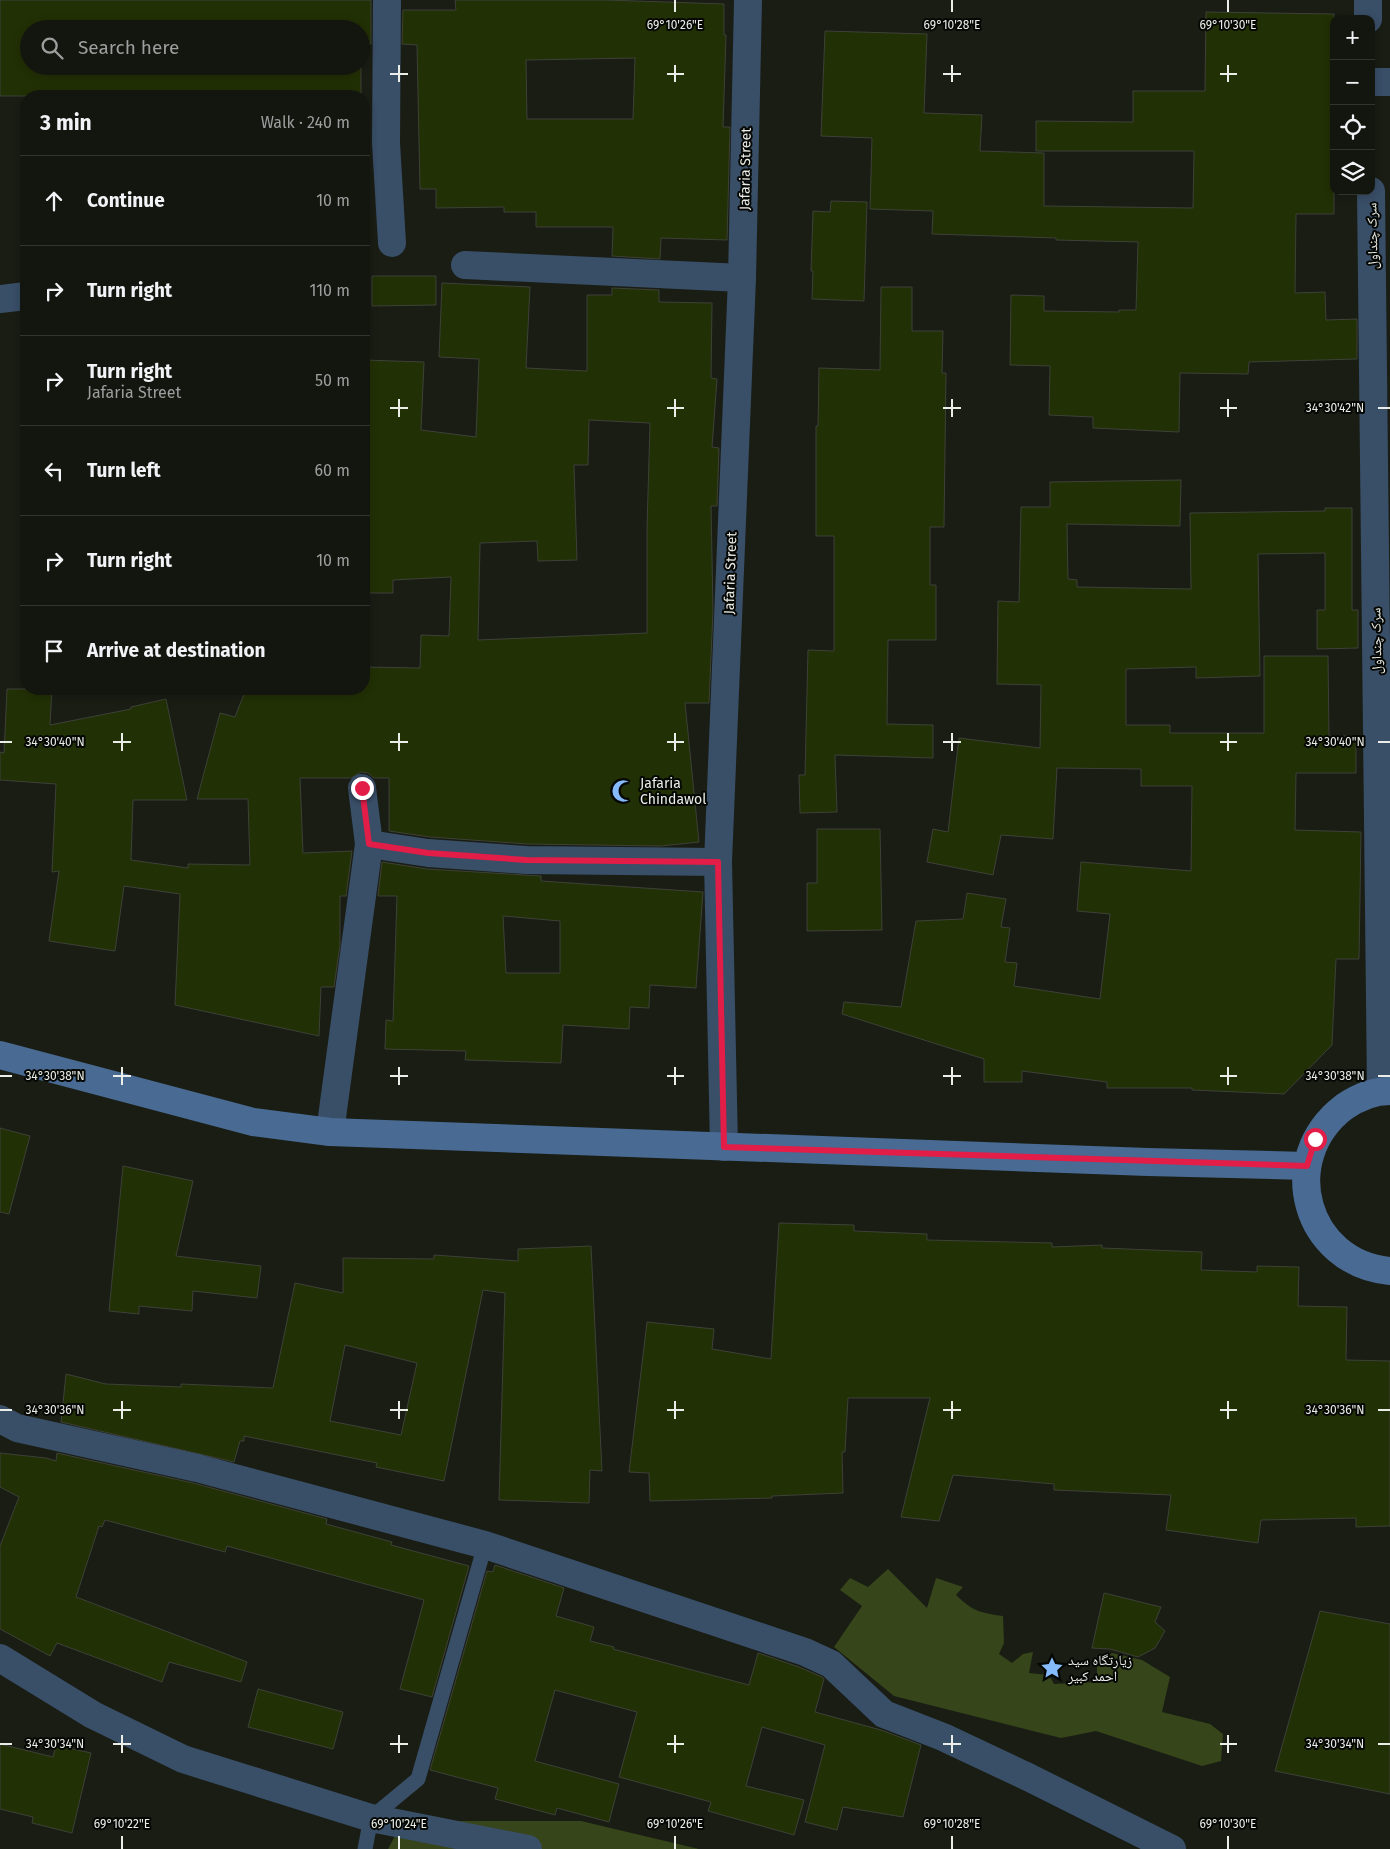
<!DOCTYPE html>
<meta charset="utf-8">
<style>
body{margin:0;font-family:"Fira Sans","Noto Naskh Arabic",sans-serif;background:#20231d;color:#f1f3f6}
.controls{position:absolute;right:15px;top:15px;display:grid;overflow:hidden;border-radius:10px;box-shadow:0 2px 8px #0003}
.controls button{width:45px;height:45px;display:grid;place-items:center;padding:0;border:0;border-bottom:1px solid #32352f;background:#13160f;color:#f1f3f6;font:25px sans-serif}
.stop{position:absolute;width:15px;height:15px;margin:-11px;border:4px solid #e11d48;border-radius:50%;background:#fff}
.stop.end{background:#e11d48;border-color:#fff;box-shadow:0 1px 5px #0008}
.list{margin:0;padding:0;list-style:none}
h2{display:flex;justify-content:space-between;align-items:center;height:65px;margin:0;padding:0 20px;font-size:21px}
h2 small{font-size:16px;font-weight:400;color:#9d9f9e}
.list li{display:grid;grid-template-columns:32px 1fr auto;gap:15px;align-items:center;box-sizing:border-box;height:90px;padding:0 20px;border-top:1px solid #32352f}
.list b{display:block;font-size:19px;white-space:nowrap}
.list p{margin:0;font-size:16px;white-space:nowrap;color:#9d9f9e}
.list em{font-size:16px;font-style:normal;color:#9d9f9e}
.icon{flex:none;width:28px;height:28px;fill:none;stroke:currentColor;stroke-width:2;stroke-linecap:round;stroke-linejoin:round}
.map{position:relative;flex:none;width:1390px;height:1849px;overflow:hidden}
.search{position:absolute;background:#13160f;box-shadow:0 2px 8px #0003;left:20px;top:20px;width:350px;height:55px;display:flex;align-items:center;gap:12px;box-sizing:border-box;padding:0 18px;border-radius:28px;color:#9d9f9e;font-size:19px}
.panel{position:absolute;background:#13160f;box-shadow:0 2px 8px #0003;left:20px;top:90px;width:350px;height:605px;border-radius:20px}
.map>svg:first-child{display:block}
.green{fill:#36451a}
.building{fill:#223005;stroke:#3d4138;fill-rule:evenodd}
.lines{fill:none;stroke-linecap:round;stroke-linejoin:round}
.service{stroke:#394e67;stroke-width:15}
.minor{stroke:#394e67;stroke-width:28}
.tertiary{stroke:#394e67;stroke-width:28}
.secondary{stroke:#496a93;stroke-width:28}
.route{stroke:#e11d48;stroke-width:6}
.ticks{fill:none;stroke:#ebeee8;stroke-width:2}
.labels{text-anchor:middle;stroke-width:4;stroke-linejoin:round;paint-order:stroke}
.street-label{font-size:14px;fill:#ebeee8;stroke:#050704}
.poi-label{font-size:14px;fill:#ebeee8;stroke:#050704;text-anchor:start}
.ticks-label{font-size:12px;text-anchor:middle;fill:#ebeee8;stroke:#050704;stroke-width:4;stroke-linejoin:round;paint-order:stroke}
</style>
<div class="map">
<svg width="1390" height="1849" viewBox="0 0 1390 1849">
<rect width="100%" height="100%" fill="#191d14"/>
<g class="green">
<path d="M 888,1569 L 927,1608 L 936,1578 L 963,1587 L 956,1595 C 972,1611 981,1613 1003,1616 L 1004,1643 L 999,1654 L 1012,1663 L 1023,1654 L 1033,1652 L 1029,1673 L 1049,1675 L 1054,1684 L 1097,1682 L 1097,1667 L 1112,1653 L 1142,1660 L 1170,1677 L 1162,1712 L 1210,1724 L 1223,1734 L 1221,1761 L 1202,1766 L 1096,1731 L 1061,1738 L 894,1696 L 834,1647 L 862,1606 L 840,1590 L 850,1578 L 868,1587 Z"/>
<polygon points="403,1821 581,1821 699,1849 388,1849"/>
</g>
<g class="building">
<path d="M 0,0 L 371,0 L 371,44 L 361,43 L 361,96 L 0,96 ZM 29,29 L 361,29 L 361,66 L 29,66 Z"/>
<path d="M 455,0 L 606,0 L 724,4 L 724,35 L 726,35 L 723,127 L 730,127 L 727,240 L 661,238 L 660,259 L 612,256 L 613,227 L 536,227 L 536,212 L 504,212 L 504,207 L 436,208 L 436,189 L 420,189 L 417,45 L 402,44 L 403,10 L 456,10 ZM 635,58 L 633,119 L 527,119 L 526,60 Z"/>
<polygon points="1206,12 1334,14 1334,214 1296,214 1295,293 1325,292 1326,320 1357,319 1357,359 1249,362 1248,374 1180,373 1179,432 1093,428 1093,417 1049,415 1050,366 1010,365 1011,295 1044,296 1044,311 1119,312 1119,310 1136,310 1138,242 1056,240 1056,238 932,234 933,211 870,209 872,138 821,136 825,31 927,34 924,113 982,115 980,151 1044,153 1044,206 1193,208 1194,151 1036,151 1036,121 1133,122 1133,91 1205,91"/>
<polygon points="831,201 867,202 864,301 812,299 813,271 811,271 813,211 830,212"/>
<polygon points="372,276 436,276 436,305 372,306"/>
<path d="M 442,283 L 530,287 L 526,368 L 587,371 L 587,295 L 612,295 L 612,288 L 659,290 L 659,302 L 712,303 L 711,378 L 717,379 L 712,447 L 719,448 L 717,506 L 711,506 L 713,610 L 709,703 L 685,703 L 699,842 L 661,846 L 527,844 L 430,837 L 389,831 L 389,778 L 374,778 L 368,773 L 361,772 L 351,778 L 300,778 L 303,853 L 352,851 L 346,896 L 340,896 L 340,945 L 334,987 L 321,987 L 319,1036 L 175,1005 L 180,894 L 124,886 L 115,951 L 49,941 L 59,871 L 52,872 L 56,784 L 0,780 L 0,752 L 4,753 L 7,689 L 52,689 L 50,725 L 131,709 L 131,707 L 166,699 L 187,800 L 133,800 L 131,860 L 188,868 L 188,864 L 250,865 L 248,799 L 197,799 L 220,713 L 235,717 L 246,689 L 364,689 L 364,667 L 420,668 L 421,635 L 449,636 L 451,577 L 393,580 L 393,593 L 364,593 L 364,360 L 424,362 L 421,430 L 476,437 L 479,359 L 439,357 ZM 589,420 L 650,423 L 647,529 L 647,633 L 478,640 L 480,543 L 537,541 L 538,561 L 577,560 L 574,465 L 588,465 Z"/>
<polygon points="881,287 912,287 912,331 943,331 942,373 946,373 944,527 930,527 930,585 936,585 936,640 888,640 887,724 933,725 933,758 835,755 837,812 800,813 799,775 805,775 808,650 834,651 834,536 816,536 816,426 818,426 819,368 880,370"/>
<polygon points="1181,480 1180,526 1067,524 1068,579 1077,580 1077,587 1191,589 1190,513 1325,511 1325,508 1352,508 1352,610 1358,610 1358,648 1317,649 1317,610 1325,610 1325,553 1258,554 1260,676 1196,678 1196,667 1126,669 1126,725 1170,725 1170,733 1264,733 1264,656 1328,656 1329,736 1356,736 1356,773 1296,773 1295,830 1361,832 1359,959 1336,959 1332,1045 1284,1094 1192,1090 1192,1088 1107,1088 1107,1082 1022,1071 1022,1082 984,1082 984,1059 842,1014 844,1002 901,1007 916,921 963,919 967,893 1006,899 1001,927 1010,928 1005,962 1017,963 1014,986 1100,999 1110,914 1077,911 1081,862 1191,871 1192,786 1141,786 1141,769 1057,768 1053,839 1001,835 993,875 927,862 933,829 948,832 959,738 1040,748 1041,685 997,684 998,601 1019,602 1021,507 1050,507 1050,482"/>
<polygon points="817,829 880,829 882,930 807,931 807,883 817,883"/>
<path d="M 382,862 L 427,869 L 541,876 L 541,881 L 703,892 L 696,988 L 650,985 L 649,1008 L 630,1007 L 629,1029 L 563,1025 L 561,1063 L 465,1060 L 466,1051 L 385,1049 L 386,1020 L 393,1021 L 397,896 L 378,896 ZM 503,916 L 560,921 L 560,973 L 506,973 Z"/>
<polygon points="0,1128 30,1136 9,1214 0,1212"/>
<polygon points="123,1166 193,1181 176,1256 261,1266 257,1298 193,1291 192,1311 139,1306 139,1314 109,1311"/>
<polygon points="779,1223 854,1225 854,1231 927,1234 927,1240 1052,1243 1052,1247 1102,1245 1102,1248 1202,1252 1201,1270 1257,1272 1257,1266 1299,1267 1298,1306 1347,1307 1346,1360 1390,1361 1390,1526 1356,1527 1356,1518 1261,1520 1258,1543 1166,1530 1171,1495 1054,1490 1054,1484 953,1475 939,1521 901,1517 930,1398 848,1398 845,1452 842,1452 843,1493 772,1496 772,1498 650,1501 649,1473 629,1472 647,1322 714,1329 712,1349 771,1359"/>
<path d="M 591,1246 L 602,1471 L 590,1470 L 589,1503 L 499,1500 L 505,1293 L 483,1290 L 444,1481 L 376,1467 L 377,1463 L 244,1436 L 244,1441 L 240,1441 L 234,1462 L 61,1422 L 66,1374 L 106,1384 L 181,1387 L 181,1384 L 273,1388 L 295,1283 L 343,1293 L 343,1258 L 434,1259 L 434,1255 L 518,1261 L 518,1249 ZM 345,1345 L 417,1363 L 401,1435 L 330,1421 Z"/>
<polygon points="0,1453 46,1458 56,1461 57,1453 193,1483 327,1519 326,1524 392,1542 391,1545 469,1566 432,1697 400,1689 424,1600 227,1546 225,1552 105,1520 102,1527 99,1526 76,1597 247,1662 241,1682 169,1662 162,1682 57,1643 50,1656 0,1629 0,1546 19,1497 0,1487"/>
<polygon points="495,1565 564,1588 556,1616 594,1627 590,1641 614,1647 613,1649 749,1685 758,1653 799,1667 822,1677 824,1679 815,1712 881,1730 921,1745 903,1817 843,1807 837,1830 805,1822 825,1745 762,1727 746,1786 804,1800 794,1835 708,1811 711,1802 619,1777 637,1712 555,1690 535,1761 619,1784 609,1822 557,1808 555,1815 495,1799 498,1788 430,1770 487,1571 493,1572"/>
<polygon points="1104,1593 1161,1607 1155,1622 1165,1631 1155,1648 1138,1657 1110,1649 1092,1648"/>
<polygon points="1320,1611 1390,1624 1390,1794 1275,1771"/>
<polygon points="258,1689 343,1712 333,1749 248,1727"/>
<polygon points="0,1744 53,1757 56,1745 91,1753 72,1833 32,1823 33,1817 0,1809"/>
</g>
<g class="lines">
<polyline class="service" points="365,1849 371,1818 418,1779 485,1545"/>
<g class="minor">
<polyline points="387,0 386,143 392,243"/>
<polyline points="465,265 742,278"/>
<polyline points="0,299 26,296"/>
<polyline points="369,844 428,853 526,860 718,862"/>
<polyline points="330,1132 369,844 362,788"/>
<polyline points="724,1147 718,862 742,278 748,0"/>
<polyline points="0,1419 17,1428 197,1468 485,1545 805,1652 831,1664 884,1714 943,1737 1028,1777 1172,1849"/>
<polyline points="0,1658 93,1715 183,1759 371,1818 528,1849"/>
</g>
<g class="tertiary">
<polyline points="1368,0 1368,19"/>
<polyline points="1371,82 1390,82"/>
<polyline points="1371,191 1381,1091"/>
</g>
<g class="secondary">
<polyline points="0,1055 253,1122 330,1132 1148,1162 1307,1166"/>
<path d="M 1390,1091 C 1374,1091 1357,1098 1344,1107 C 1276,1159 1305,1263 1390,1271"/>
</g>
</g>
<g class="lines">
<polyline class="route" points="362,788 369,844 428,853 526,860 718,862 724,1147 1307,1166 1315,1139"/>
</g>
<path class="ticks" d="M 675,0 L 675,12M 952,0 L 952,12M 1228,0 L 1228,12M 399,65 L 399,82M 675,65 L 675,82M 952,65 L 952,82M 1228,65 L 1228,82M 390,74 L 408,74M 667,74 L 684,74M 943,74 L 961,74M 1220,74 L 1237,74M 399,399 L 399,417M 675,399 L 675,417M 952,399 L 952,417M 1228,399 L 1228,417M 390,408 L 408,408M 667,408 L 684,408M 943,408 L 961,408M 1220,408 L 1237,408M 1378,408 L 1390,408M 122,733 L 122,751M 399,733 L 399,751M 675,733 L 675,751M 952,733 L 952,751M 1228,733 L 1228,751M 0,742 L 12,742M 113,742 L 131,742M 390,742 L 408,742M 667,742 L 684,742M 943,742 L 961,742M 1220,742 L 1237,742M 1378,742 L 1390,742M 122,1067 L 122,1085M 399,1067 L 399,1085M 675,1067 L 675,1085M 952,1067 L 952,1085M 1228,1067 L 1228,1085M 0,1076 L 12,1076M 113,1076 L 131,1076M 390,1076 L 408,1076M 667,1076 L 684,1076M 943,1076 L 961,1076M 1220,1076 L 1237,1076M 1378,1076 L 1390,1076M 122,1401 L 122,1419M 399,1401 L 399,1419M 675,1401 L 675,1419M 952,1401 L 952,1419M 1228,1401 L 1228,1419M 0,1410 L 12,1410M 113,1410 L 131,1410M 390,1410 L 408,1410M 667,1410 L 684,1410M 943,1410 L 961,1410M 1220,1410 L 1237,1410M 1378,1410 L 1390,1410M 122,1735 L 122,1753M 399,1735 L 399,1753M 675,1735 L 675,1753M 952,1735 L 952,1753M 1228,1735 L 1228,1753M 0,1744 L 12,1744M 113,1744 L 131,1744M 390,1744 L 408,1744M 667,1744 L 684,1744M 943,1744 L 961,1744M 1220,1744 L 1237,1744M 1378,1744 L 1390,1744M 122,1836 L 122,1849M 399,1836 L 399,1849M 675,1836 L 675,1849M 952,1836 L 952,1849M 1228,1836 L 1228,1849"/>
<defs>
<symbol id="mosque-bare" viewBox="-9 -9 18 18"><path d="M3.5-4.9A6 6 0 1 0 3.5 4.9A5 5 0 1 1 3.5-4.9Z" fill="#86bbfb" stroke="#050704" stroke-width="2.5" paint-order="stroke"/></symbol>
<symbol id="sight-bare" viewBox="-9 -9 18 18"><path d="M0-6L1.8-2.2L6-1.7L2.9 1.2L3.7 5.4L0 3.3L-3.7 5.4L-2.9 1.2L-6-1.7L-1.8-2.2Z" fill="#86bbfb" stroke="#050704" stroke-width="2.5" paint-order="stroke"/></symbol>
</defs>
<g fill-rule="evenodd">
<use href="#mosque-bare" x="607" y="775" width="32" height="32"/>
<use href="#sight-bare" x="1036" y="1652" width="32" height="32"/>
</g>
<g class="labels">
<g class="street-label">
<text transform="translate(745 169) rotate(-89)" y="5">Jafaria Street</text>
<text transform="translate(1372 236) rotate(-91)" y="5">سرک چنداول</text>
<text transform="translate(730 573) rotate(-88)" y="5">Jafaria Street</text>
<text transform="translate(1376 641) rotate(-91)" y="5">سرک چنداول</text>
</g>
<g class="poi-label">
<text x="640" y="788">Jafaria<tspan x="640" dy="16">Chindawol</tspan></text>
<text x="1068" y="1665">زیارتگاه سید<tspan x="1068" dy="16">احمد کبیر</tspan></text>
</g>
</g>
<g class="ticks-label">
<text x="675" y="29">69°10'26"E</text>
<text x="952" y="29">69°10'28"E</text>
<text x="1228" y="29">69°10'30"E</text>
<text x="1335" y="412">34°30'42"N</text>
<text x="55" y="746">34°30'40"N</text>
<text x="1335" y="746">34°30'40"N</text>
<text x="55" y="1080">34°30'38"N</text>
<text x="1335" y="1080">34°30'38"N</text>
<text x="55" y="1414">34°30'36"N</text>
<text x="1335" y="1414">34°30'36"N</text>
<text x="55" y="1748">34°30'34"N</text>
<text x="1335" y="1748">34°30'34"N</text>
<text x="122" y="1828">69°10'22"E</text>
<text x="399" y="1828">69°10'24"E</text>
<text x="675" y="1828">69°10'26"E</text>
<text x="952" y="1828">69°10'28"E</text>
<text x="1228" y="1828">69°10'30"E</text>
</g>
</svg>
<div class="controls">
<button>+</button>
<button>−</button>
<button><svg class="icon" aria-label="locate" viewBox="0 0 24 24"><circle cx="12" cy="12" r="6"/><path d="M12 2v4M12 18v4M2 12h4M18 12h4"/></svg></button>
<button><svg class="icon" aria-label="layers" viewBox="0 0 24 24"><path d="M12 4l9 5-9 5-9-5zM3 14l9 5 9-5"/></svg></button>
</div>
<div class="stop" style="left:1315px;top:1139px"></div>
<div class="stop end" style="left:362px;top:788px"></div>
<div class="search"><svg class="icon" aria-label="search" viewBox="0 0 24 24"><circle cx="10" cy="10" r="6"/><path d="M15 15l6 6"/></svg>Search here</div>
<section class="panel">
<h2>3 min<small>Walk · 240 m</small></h2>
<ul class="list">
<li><svg class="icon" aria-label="ahead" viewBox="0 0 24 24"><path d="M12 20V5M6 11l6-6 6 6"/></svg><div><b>Continue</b></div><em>10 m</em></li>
<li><svg class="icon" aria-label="right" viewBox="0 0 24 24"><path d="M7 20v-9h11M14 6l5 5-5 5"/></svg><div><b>Turn right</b></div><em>110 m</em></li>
<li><svg class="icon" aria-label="right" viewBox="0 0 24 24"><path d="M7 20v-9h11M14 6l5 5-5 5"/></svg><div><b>Turn right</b><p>Jafaria Street</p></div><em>50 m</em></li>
<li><svg class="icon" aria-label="left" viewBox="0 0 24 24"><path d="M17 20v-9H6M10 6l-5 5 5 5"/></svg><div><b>Turn left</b></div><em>60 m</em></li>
<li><svg class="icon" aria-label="right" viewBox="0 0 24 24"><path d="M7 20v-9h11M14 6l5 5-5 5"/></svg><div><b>Turn right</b></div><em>10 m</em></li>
<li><svg class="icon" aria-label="arrive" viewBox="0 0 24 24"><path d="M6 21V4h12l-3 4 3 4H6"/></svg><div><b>Arrive at destination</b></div></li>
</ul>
</section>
</div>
